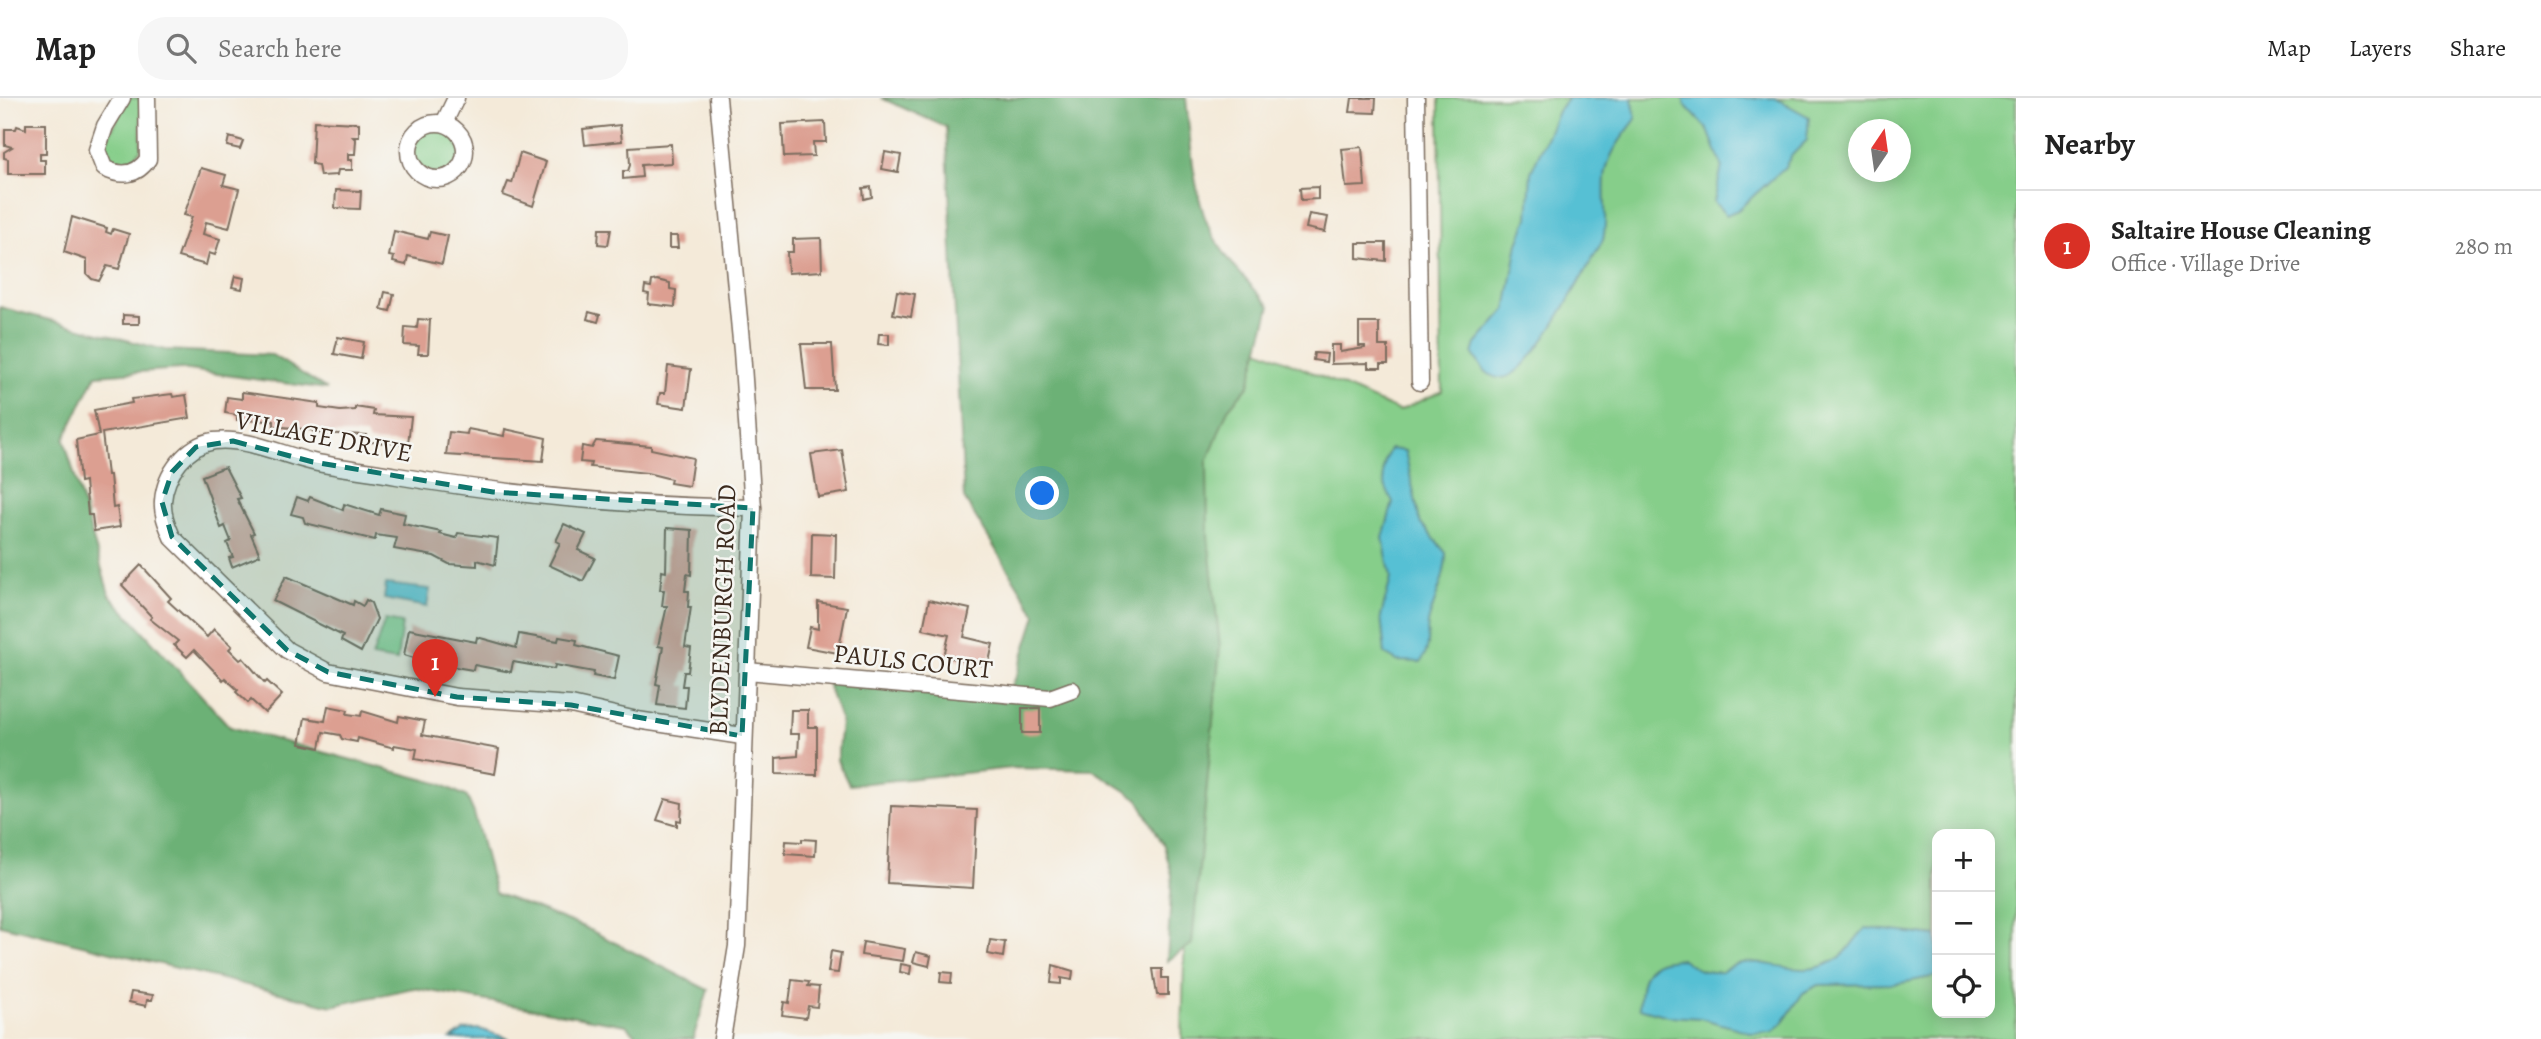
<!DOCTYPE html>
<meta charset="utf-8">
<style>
body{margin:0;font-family:Alegreya,serif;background:#f6f6f6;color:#222}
.controls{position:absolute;right:21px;bottom:21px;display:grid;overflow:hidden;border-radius:14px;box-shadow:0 4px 18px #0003}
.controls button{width:63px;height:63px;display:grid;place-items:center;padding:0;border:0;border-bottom:2px solid #e0e0e0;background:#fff;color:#222;font:35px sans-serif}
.compass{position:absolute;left:1848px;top:21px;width:63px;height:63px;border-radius:50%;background:#fff;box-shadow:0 4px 18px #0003;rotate:13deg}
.you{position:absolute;left:1043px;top:396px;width:24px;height:24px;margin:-18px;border:5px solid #fff;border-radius:50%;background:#1a73e8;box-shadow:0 0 0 10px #1a73e833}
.badge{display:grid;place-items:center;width:46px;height:46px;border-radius:50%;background:#d93025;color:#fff;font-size:23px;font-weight:700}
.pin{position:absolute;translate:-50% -58px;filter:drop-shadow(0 2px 4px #0008)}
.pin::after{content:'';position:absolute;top:37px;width:24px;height:21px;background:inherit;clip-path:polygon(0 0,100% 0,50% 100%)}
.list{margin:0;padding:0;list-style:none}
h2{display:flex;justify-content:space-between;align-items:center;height:91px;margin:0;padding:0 28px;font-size:30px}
h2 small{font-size:23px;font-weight:400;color:#767676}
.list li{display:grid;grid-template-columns:46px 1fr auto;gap:21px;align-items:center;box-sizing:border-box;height:112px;padding:0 28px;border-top:2px solid #e0e0e0}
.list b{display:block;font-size:26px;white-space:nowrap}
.list p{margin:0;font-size:23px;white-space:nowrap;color:#767676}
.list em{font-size:23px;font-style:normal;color:#767676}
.icon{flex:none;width:38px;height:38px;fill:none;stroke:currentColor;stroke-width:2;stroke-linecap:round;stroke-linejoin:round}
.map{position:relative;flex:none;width:2016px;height:941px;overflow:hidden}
header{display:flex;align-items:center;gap:42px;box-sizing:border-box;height:98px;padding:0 35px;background:#fff;border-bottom:2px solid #e0e0e0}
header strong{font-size:33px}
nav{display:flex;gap:38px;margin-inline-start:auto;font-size:24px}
.search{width:490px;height:63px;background:#f6f6f6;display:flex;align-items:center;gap:18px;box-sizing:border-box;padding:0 24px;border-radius:28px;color:#767676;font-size:26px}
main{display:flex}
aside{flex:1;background:#fff}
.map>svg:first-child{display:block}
.green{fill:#86ce8a;stroke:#607c54;stroke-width:2;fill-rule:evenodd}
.forest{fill:#6cb176;stroke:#546e4a;stroke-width:2}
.water{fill:#57c0d4;stroke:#497579;stroke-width:2}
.building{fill:#dc9f91}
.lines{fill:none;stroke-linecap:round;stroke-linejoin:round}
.minor-casing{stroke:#7c6d5f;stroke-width:19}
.minor{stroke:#fff;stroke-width:16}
.marked{fill:#0f766e;fill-opacity:0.2;stroke:#0f766e;stroke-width:5;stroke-dasharray:14 9;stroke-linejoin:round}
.labels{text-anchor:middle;stroke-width:5;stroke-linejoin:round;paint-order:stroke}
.street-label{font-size:26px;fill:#3b2a1e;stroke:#f6f6f2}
</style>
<header>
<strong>Map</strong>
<div class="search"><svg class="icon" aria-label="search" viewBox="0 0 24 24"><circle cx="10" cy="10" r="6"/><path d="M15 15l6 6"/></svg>Search here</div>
<nav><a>Map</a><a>Layers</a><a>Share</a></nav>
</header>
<main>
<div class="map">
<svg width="2016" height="941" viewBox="0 0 2016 941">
<rect width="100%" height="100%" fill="#f6f6f2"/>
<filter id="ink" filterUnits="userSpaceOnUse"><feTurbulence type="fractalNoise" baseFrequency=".0143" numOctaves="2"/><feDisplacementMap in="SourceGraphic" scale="14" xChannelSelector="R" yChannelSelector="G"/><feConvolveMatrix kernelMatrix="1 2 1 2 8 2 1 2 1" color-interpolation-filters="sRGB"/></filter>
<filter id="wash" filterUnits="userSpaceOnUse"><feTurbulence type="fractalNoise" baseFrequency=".00686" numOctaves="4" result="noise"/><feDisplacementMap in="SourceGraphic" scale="28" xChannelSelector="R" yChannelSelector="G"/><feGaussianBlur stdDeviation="1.57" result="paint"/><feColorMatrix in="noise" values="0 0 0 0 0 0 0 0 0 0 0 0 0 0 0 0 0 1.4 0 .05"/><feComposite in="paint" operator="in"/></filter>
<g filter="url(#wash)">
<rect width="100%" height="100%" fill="#f4ead9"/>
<g class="green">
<polygon points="128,0 141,0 141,51 127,69 108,65 104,47"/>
<path d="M 1439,0 L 2016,0 L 2016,941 L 1182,941 L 1200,267 L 1259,251 L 1399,313 L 1442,293 ZM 1858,32 L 1900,32 L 1900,74 L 1858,74 ZM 1937,736 L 1990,736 L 1990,915 L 1937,915 Z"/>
<circle cx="437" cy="52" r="24"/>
<polygon points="385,522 402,525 397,563 372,559"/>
</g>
<g class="forest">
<path d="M 881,0 L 1186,0 C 1190,38 1192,80 1204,117 C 1216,152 1245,181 1270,208 L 1249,287 L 1228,311 L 1207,364 L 1208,439 L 1220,549 L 1192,846 L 1167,863 L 1172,777 L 1164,748 L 1138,701 L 1093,672 L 1013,670 L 849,687 L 837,662 L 841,624 L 827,584 L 1004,604 L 1017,577 L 1036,517 L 964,400 L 946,29 Z"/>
<polygon points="0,209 165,252 272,257 327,291 181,271 96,277 64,341 109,496 230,629 441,686 467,699 474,715 495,795 584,829 708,892 693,941 640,941 626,927 413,890 332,908 0,827"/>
</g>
<g class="water">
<path d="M 1568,0 L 1632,0 L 1636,21 C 1622,39 1607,57 1605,80 C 1603,102 1608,121 1603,142 C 1584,174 1540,260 1511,277 C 1493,287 1481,270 1473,256 L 1476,246 L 1506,212 L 1518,145 L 1528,120 L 1531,74 L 1559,11 Z"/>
<polygon points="1684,0 1775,0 1809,19 1807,42 1792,57 1784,70 1738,112 1726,117 1714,104 1722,68 1708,32 1684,6"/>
<path d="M 1390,351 L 1405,353 L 1420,424 L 1446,455 C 1446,479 1435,499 1429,521 C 1423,541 1435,539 1421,564 L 1397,563 L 1385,556 L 1381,518 L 1391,480 L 1383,440 L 1393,404 C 1381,384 1380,371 1390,351 Z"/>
<polygon points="386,486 430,491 427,509 384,501"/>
<path d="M 1866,830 L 1937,838 L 1937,878 L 1896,886 L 1818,887 L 1803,895 L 1782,926 L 1772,934 L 1753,935 L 1700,920 L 1668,918 L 1639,910 C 1642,874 1644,862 1682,861 C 1697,872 1704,875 1722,874 C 1749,850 1790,880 1822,868 C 1851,858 1847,847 1866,830 Z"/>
<polygon points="479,931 510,941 451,941 464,932"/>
</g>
<g id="blocks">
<g class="building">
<polygon points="1352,0 1376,0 1375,15 1350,14"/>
<polygon points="314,23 359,25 359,39 353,39 356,42 355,56 348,56 348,62 352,62 352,72 338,72 337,77 320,78 318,67 312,66"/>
<polygon points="825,24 826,44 813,44 814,58 784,59 782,26"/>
<polygon points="26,26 46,26 46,55 40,55 40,62 45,62 45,76 8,76 8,61 4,60 4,54 12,49 5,47 5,31 16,31 17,28 26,31"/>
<polygon points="620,27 622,43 585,47 583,31"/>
<polygon points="229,39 243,43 240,51 227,48"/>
<polygon points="671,46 672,65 641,67 642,79 623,81 623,73 628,73 630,67 629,49"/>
<polygon points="1362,49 1365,88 1346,89 1342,51"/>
<polygon points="885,54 901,57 898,74 882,71"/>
<polygon points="520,55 546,64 533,108 503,97 508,84 512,85"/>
<polygon points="201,70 226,77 223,87 239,91 229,130 206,124 203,136 220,141 215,157 209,155 206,167 178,159 192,119 184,117"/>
<polygon points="871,89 872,99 864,101 863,90"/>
<polygon points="1318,89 1318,101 1301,102 1300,90"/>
<polygon points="336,92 361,93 360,111 335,110"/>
<polygon points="1309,116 1328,119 1325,134 1306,130"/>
<polygon points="72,119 107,130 106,134 111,136 113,131 129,136 119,171 107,168 99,183 92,181 87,176 87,162 64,154"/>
<polygon points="599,131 611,131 608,147 598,146"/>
<polygon points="394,133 428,141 430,134 448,138 442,166 408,158 406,167 393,164 394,159 389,158"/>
<polygon points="669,138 677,138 678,150 669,150"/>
<polygon points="821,140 822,173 788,175 787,154 793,154 793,141"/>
<polygon points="1357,145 1386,145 1386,163 1357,160"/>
<polygon points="235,178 244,180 242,191 232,189"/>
<polygon points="657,182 670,185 670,191 676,192 675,209 648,206 649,196 644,195 645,188 651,189 652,183"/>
<polygon points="897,193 915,196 911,219 893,216"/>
<polygon points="385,194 394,196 390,213 381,211"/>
<polygon points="589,214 600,217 598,224 587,221"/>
<polygon points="123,217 139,218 139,226 123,226"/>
<polygon points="418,221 430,222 428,256 418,256 419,248 404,247 405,229 417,230"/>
<polygon points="1359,225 1379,225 1379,248 1388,248 1388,266 1381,266 1381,270 1368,270 1368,265 1331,266 1331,247 1340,247 1340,254 1365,250 1365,248 1359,248"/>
<polygon points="879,236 889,236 889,247 878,246"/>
<polygon points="338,239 364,244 361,261 334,256"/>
<polygon points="801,246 832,246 835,292 806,292"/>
<polygon points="1314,255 1327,256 1326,264 1313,262"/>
<polygon points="668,268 691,271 686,310 658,306 660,295 665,295"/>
<polygon points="242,294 319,305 319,310 340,313 355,312 355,309 374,312 373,317 411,319 408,346 369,344 366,337 314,335 312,332 274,328 274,323 237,322 237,317 225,315 227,299 242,301"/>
<polygon points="172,296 173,299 186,297 190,320 102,335 107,377 110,377 113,410 117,409 120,429 94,433 92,417 88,417 85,383 80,384 76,342 99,337 94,312 132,305 131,301"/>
<polygon points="468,331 504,338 505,331 546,340 543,363 446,357 449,334 467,336"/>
<polygon points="596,343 651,348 651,351 693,360 689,388 670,385 671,381 647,375 590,369 591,365 580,364 582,348 592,350"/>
<polygon points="842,352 849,394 818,399 811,356"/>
<polygon points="225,369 241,400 237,401 254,435 251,436 260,457 232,469 229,460 233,459 227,445 231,443 225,428 221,430 202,378"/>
<polygon points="297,399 308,403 310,399 343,412 344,406 379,417 381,411 405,416 403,426 441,434 440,436 456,440 458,435 498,440 495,467 477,462 477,468 449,466 434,458 394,451 397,440 376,437 375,442 305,425 303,419 291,416"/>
<polygon points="564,426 586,436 578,452 595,460 583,483 549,467 560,445 556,443"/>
<polygon points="667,430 692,432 691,477 687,476 685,493 689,493 688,509 691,509 685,549 691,550 688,574 684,574 682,588 687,588 685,610 657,607 660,587 656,586 663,549 658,548 667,508 662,508 664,492 660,492 662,473 666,474"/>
<polygon points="812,435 836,436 835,481 811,480"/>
<polygon points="141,467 171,500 168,503 207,539 214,531 232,548 229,551 240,562 243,560 265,585 267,583 282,597 265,615 251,602 248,605 236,594 238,592 225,580 223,582 194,552 187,559 174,547 178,543 150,521 152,519 122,487"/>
<polygon points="286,478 353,507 354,503 363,508 366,502 371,505 377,521 361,554 341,543 343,538 273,503"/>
<polygon points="929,502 970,511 964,539 993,546 988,568 944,558 949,537 923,531"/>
<polygon points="818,504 847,509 838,555 806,549 810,529 818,531"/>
<polygon points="409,531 476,544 477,539 516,550 519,536 558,543 559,539 577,542 576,547 619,558 614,582 593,578 594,574 555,567 554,571 513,564 511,574 474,567 473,572 449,568 450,563 436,561 435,566 404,557"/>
<polygon points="328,608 348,612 347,616 361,618 362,613 398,624 399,618 425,623 422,637 499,651 495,676 415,661 417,651 394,647 394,650 358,640 357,644 342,641 340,637 323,634 320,650 300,646 305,620 325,623"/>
<rect x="1022" y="610" width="18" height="25"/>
<polygon points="791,612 808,612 808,629 817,629 817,677 776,676 776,660 798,658 799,636 790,636"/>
<polygon points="665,701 682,705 681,723 677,722 677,728 657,722"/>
<polygon points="891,708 977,712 973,790 887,785"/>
<polygon points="802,741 816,742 815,758 785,756 786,743 802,744"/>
<polygon points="990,842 1005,844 1003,859 988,856"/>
<polygon points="863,844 905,851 903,863 861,857"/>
<polygon points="831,853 841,855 838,875 828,874"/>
<polygon points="916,854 931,858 929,868 913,864"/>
<polygon points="901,866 911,868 910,876 900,874"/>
<polygon points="1053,867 1073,873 1072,882 1061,880 1061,886 1051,885"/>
<polygon points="1153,871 1162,871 1162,880 1168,880 1168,897 1157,897"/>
<polygon points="941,874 952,875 951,885 940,884"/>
<polygon points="792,882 809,884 808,888 819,889 817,909 808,908 806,920 782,917 784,904 789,905"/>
<polygon points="131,894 153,897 152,902 147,902 146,908 129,904"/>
</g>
</g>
</g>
<g filter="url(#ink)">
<use href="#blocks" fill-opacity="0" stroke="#7c6d5f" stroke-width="2"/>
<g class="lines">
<defs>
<g id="minor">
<path d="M 122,0 L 105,28 L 97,52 L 104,70 C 121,79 137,78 148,61 L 147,0"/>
<polyline points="718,0 742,253 753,410 737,848 722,941"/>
<polyline points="1416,0 1420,284"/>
<polyline points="444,25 456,0"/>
<circle cx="437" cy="53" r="28"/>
<polyline points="747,573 1050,600 1072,592"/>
<path d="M 742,638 L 637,622 L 571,607 L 457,599 L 328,574 L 287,552 L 172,439 C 167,427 162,416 163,403 C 165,376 187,347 214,343 C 246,339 282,357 313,364 C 341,370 369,373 397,378 C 515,398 633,408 753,410"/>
</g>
</defs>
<use href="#minor" class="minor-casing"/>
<use href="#minor" class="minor"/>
</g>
</g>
<path class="marked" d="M 233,343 L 313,364 L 493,394 L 753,410 L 742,638 L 571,607 L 457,599 L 328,574 L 287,552 L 172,439 L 162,404 L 172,374 L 196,349 Z"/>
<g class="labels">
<g class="street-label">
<text transform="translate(324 338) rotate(11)" y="9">VILLAGE DRIVE</text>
<text transform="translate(722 512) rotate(-88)" y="9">BLYDENBURGH ROAD</text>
<text transform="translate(913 563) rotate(6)" y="9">PAULS COURT</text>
</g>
</g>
</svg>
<div class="controls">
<button>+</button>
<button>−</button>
<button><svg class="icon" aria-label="locate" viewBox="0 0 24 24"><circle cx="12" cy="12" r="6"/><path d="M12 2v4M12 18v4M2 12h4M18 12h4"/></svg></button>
</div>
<svg class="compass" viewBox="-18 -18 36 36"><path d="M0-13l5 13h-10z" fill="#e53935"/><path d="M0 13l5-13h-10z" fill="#767676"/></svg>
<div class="you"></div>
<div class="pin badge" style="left:435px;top:599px">1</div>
</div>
<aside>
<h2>Nearby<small></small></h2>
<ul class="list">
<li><span class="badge">1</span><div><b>Saltaire House Cleaning</b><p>Office · Village Drive</p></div><em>280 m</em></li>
</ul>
</aside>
</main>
